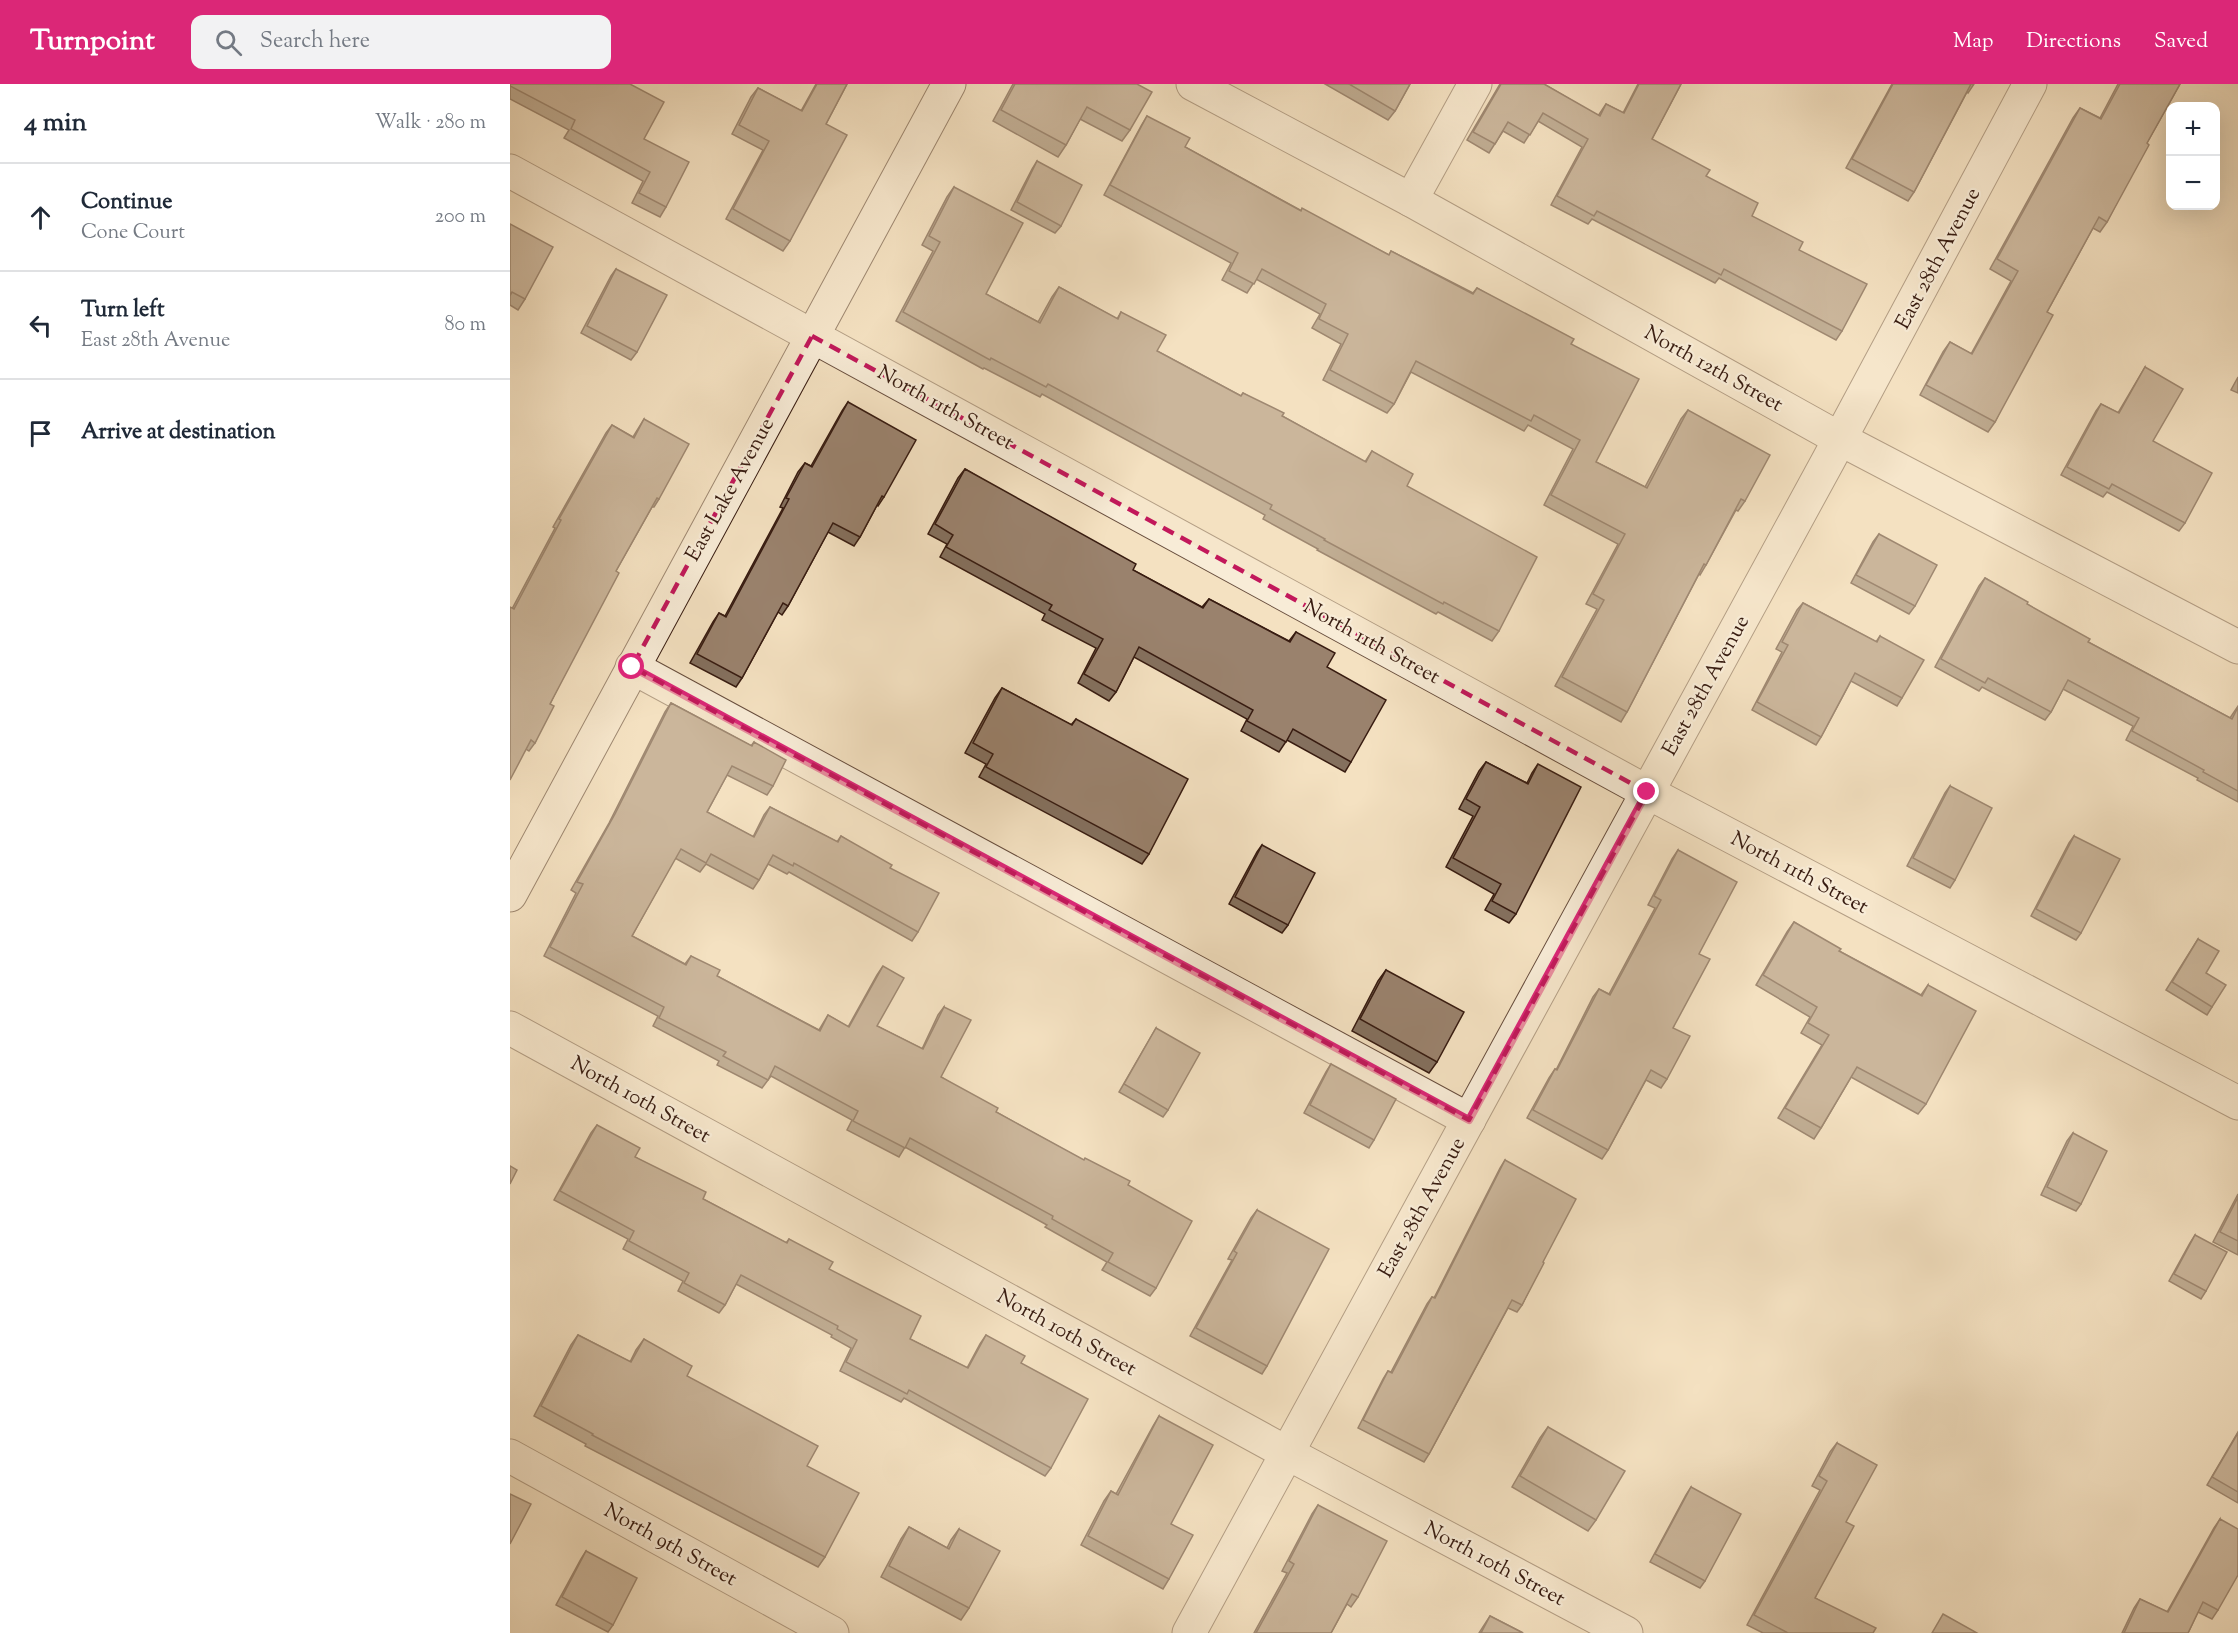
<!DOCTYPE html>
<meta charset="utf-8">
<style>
body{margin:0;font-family:"Sorts Mill Goudy",serif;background:#f2f2f3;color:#1f2937}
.controls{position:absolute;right:18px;top:18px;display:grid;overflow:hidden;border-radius:12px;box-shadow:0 6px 24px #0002}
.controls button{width:54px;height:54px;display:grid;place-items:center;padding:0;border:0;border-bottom:2px solid #e0e1e3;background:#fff;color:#1f2937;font:30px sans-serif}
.stop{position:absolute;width:18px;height:18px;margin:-14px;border:4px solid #db2777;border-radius:50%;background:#fff}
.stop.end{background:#db2777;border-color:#fff;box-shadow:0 2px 6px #0008}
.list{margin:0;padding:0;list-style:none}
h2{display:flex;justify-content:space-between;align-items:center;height:78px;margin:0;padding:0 24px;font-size:26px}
h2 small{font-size:20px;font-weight:400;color:#747a83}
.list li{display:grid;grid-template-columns:39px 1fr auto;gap:18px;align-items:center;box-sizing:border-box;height:108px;padding:0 24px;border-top:2px solid #e0e1e3}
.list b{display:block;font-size:22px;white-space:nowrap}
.list p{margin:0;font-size:20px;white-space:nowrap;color:#747a83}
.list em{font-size:20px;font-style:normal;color:#747a83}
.icon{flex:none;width:33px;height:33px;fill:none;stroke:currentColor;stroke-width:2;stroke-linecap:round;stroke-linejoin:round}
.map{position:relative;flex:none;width:1728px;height:1549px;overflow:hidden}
header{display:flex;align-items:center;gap:36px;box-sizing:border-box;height:84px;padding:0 30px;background:#db2777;color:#fff}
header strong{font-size:28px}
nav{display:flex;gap:33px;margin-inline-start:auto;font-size:21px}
.search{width:420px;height:54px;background:#f2f2f3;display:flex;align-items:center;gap:15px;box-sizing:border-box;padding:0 21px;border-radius:12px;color:#747a83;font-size:22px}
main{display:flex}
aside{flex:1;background:#fff}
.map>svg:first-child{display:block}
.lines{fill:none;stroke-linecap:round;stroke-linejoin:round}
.street-casing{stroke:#674d3d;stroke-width:35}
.secondary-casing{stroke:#381c11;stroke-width:35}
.street{stroke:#f8ecd7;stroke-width:33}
.secondary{stroke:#f8ecd7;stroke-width:33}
.wall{fill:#84705e;stroke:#381c11;stroke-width:1.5}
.building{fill:#9a826d;stroke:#381c11;stroke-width:1.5}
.route{stroke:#db2777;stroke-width:8}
.marked{fill:none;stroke:#c2185b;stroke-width:4.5;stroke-dasharray:12 8;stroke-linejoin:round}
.labels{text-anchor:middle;stroke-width:4.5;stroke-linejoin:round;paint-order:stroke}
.street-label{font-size:21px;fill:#381c11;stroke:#f8ecd7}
</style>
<header>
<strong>Turnpoint</strong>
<div class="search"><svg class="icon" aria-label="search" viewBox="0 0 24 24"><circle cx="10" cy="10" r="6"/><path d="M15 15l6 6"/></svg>Search here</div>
<nav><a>Map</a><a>Directions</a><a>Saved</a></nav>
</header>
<main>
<aside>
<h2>4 min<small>Walk · 280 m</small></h2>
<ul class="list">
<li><svg class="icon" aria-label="ahead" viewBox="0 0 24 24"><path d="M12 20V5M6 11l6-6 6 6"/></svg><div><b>Continue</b><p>Cone Court</p></div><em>200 m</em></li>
<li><svg class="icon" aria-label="left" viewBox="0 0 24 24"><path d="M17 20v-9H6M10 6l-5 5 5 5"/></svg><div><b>Turn left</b><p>East 28th Avenue</p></div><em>80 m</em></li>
<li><svg class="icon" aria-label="arrive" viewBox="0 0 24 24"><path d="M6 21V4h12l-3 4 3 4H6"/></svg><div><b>Arrive at destination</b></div></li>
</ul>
</aside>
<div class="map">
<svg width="1728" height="1549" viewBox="0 0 1728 1549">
<rect width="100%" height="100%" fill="#f4e1c1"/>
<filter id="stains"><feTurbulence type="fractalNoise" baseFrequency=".00333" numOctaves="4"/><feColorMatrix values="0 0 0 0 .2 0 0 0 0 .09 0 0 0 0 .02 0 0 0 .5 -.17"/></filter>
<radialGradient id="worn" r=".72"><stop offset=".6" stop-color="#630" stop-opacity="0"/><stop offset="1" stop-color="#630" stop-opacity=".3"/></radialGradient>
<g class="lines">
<defs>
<g id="street">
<polyline points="683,0 901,116 1330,355 1728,563"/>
<polyline points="0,87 1137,708 1728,1019"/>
<polyline points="901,116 965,0"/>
<polyline points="122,583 959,1036"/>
<polyline points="0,944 777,1369 1116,1549"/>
<polyline points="0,1372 322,1549"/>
<polyline points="679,1549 1318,377 1520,0"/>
</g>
<polyline id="secondary" points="0,811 439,0"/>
</defs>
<use href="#street" class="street-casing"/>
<use href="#secondary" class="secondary-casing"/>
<use href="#street" class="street"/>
<use href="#secondary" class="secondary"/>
</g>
<g class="wall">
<polygon points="0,0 134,55 156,123 150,133 122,119 133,97 54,54 59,46 0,15"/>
<polygon points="306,0 337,0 316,40 280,157 273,167 216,135 253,66 222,50 241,13 248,4 291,27"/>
<polygon points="503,0 627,0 620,46 612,57 570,35 556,61 548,73 483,37"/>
<polygon points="815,0 900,0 885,27 878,36"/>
<polygon points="990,0 1034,0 1088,32 1096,20 1113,29 1128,0 1171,0 1142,55 1196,92 1242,132 1289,166 1332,247 1326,256 1209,194 1205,199 1082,135 1078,140 1041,121 1072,63 1028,37 1014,59 993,47 979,69 957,56"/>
<polygon points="1382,0 1464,0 1458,9 1457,8 1404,108 1398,117 1336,84"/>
<polygon points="1608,0 1670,0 1637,59 1597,138 1590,148 1583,144 1537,228 1485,338 1478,348 1410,311 1433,268 1440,258 1461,270 1501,197 1480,185 1563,34 1570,24 1590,34"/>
<polygon points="637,32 675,63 790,126 879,171 881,167 963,209 967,204 1061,260 1086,378 1135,403 1171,335 1178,326 1235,417 1228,427 1226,426 1196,481 1190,491 1189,490 1117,628 1111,638 1045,602 1087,525 1076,520 1108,460 1034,421 1063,365 1018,341 1014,347 901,288 884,320 877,329 813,296 831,260 802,244 810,230 746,195 737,209 712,196 721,179 594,111 631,42"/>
<polygon points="527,77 551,142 545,149 501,126 522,85"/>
<polygon points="444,103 476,210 528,238 542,213 549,203 607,235 611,228 647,267 731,312 733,309 772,332 855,378 862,367 897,402 989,547 982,557 928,528 926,530 807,466 808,465 753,435 755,431 532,310 530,313 474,284 473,285 386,237 423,167 412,161 437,113"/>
<polygon points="0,140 15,215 8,226 0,221"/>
<polygon points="106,185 127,268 121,276 71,249 101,192"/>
<polygon points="1635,283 1643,357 1675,439 1669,447 1597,408 1593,413 1551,391 1586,327 1591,320 1608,329"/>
<polygon points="1728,293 1728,309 1721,306"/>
<polygon points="338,318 374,413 368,422 367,421 350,453 344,462 318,448 278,522 272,531 268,528 232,594 226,603 180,579 203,538 209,529 215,532 273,424 270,423 288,388 295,379 301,382 332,327"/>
<polygon points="134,335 149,415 144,423 142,423 106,487 40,620 25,659 19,667 16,665 2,525 45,444 43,443 96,349 102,341 123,353"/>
<polygon points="455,385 623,486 692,523 699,515 779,557 786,548 817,583 841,678 835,688 777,656 769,668 731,647 737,635 624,573 606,608 599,617 568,599 586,564 532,536 535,530 430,473 437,460 418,450 448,394"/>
<polygon points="1369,450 1405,522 1399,530 1341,499 1363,458"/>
<polygon points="1475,494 1578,558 1720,634 1728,622 1728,718 1687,696 1688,694 1616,656 1623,642 1553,605 1541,628 1535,636 1472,603 1469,607 1425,583 1469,502"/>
<polygon points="1293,519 1366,558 1370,552 1392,614 1387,622 1341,597 1311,653 1306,661 1242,626 1272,568 1266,565 1287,526"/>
<polygon points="492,604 561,641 566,635 639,770 632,780 469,693 476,680 455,669 485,614"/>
<polygon points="161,619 241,662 244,658 263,702 257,711 217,691 197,728 243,753 254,731 260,723 327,758 331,752 380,784 408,848 402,857 279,788 277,790 258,780 249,796 243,805 196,780 190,788 165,774 122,852 175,880 181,872 207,892 309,946 318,931 338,943 367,891 373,882 367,942 412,965 428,931 434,923 431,993 486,1028 618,1101 646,1204 640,1212 592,1186 597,1178 535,1143 537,1141 395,1063 389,1073 337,1046 342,1036 261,992 252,1004 207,981 209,977 143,942 148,932 34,872 66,809 61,806 99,739 155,628"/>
<polygon points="976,678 1017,699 1022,689 1028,680 1006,830 999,839 975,826 984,810 936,783 963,732 949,725 969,687"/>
<polygon points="1440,702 1445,796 1440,804 1397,782 1435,709"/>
<polygon points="1564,752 1571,849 1566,856 1521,832 1559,759"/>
<polygon points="752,761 778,841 772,849 719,820 747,768"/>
<polygon points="1168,766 1189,870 1163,944 1157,995 1151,1004 1136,996 1098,1066 1092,1075 1017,1034 1039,994 1045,985 1046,986 1083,913 1089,905 1099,910 1145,824 1138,821 1162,775"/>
<polygon points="1284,838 1329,867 1411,911 1418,901 1416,1020 1408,1030 1341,993 1311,1044 1304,1055 1268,1034 1312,961 1291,949 1300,933 1246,901 1277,848"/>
<polygon points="1688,855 1702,923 1697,931 1656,906"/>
<polygon points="876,886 927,978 919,989 842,947 868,897"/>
<polygon points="646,944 658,1026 653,1033 609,1008"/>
<polygon points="821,980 864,1056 859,1064 794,1029 816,988"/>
<polygon points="87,1041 125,1073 193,1115 276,1159 279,1155 319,1185 400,1255 457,1284 470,1260 476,1251 511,1279 541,1384 535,1392 394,1314 391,1318 330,1287 341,1264 321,1253 322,1251 226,1200 215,1221 209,1229 168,1207 173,1197 113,1165 118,1155 44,1116 81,1049"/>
<polygon points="1563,1049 1571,1120 1566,1127 1531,1111 1557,1057"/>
<polygon points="995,1076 1033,1178 1012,1221 1007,1228 998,1224 919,1370 914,1378 848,1344 873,1295 878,1287 881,1288 917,1220 922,1213 924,1214 990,1084"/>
<polygon points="1728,1110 1728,1171 1703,1158"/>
<polygon points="747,1126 757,1282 752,1290 680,1252 722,1176 718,1175 741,1134"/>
<polygon points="1685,1151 1696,1207 1691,1215 1659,1197 1680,1159"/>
<polygon points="68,1251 120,1278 126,1266 134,1255 177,1292 297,1382 315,1473 308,1483 75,1362 76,1360 24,1332 61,1261"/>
<polygon points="649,1332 661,1440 659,1495 653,1505 571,1461 594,1417 601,1407 606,1410 643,1342"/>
<polygon points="1038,1343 1086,1436 1078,1447 1002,1403 1030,1354"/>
<polygon points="1728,1348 1728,1419 1697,1401"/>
<polygon points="1327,1359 1336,1438 1305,1514 1363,1549 1253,1549 1237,1541 1310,1406 1302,1402 1320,1368"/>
<polygon points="1181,1403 1195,1497 1190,1504 1140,1478 1176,1411"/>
<polygon points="808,1421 848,1513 841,1523 837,1520 821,1549 744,1549 777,1489 772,1487 802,1430"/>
<polygon points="1710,1435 1708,1526 1702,1535 1688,1528 1678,1549 1612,1549 1624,1524 1630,1515 1657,1528 1704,1444"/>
<polygon points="399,1443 437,1464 441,1456 449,1445 459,1524 451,1536 371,1493 391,1455"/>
<polygon points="76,1467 103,1541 98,1548 46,1521 71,1475"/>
<polygon points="980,1532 1013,1549 969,1549"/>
</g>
<g class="building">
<polygon points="0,0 120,0 154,18 134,55 179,78 156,123 129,109 140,88 61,45 65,36 0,2"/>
<polygon points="307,0 337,0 316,40 337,51 280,157 223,125 259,57 229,41 248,4 292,27"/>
<polygon points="505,0 627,0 642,8 620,46 577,23 556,61 491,26"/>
<polygon points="839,0 900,0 885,27"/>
<polygon points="991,0 1034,0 1090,32 1096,20 1114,29 1129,0 1171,0 1142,55 1200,86 1196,92 1248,119 1242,132 1293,158 1289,166 1357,200 1332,247 1214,185 1211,191 1087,127 1084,132 1047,112 1078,55 1033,29 1020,51 998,38 985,60 963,48"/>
<polygon points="1383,0 1461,0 1404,108 1342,75"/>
<polygon points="1610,0 1670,0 1637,59 1639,61 1597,138 1589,133 1537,228 1543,231 1485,338 1416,301 1440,258 1462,270 1508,187 1487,175 1570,24 1591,35"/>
<polygon points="637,32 680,54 675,63 764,112 791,127 792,124 879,171 881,167 963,210 967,204 1064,255 1061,260 1129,295 1086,378 1137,404 1178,326 1260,371 1235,417 1231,415 1196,481 1194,480 1117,628 1052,593 1094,516 1083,510 1115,450 1041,411 1070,356 1024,331 1021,337 906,277 884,320 820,286 838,250 809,235 816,220 752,185 744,200 719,187 728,169 600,101"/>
<polygon points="527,77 572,101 551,142 507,118"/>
<polygon points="444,103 513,139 476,210 530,239 549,203 608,235 611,228 656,251 647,267 731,312 733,309 774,329 772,332 856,378 862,367 903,390 897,402 1027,473 989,547 934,518 933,520 814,456 815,455 760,425 762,421 538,300 536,303 481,274 480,276 393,228 430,158 419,152"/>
<polygon points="0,140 43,163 15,215 2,208 0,212"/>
<polygon points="106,185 157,211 127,268 77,242"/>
<polygon points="1635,283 1673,305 1643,357 1702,389 1675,439 1602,400 1599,405 1557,383 1591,320 1609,329"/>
<polygon points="338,318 406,356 374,413 372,412 350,453 323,439 278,522 273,519 232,594 187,570 209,529 216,533 279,415 276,414 295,379 302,383"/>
<polygon points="134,335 179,360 149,415 147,414 106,487 109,489 40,620 44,622 25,659 21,656 0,696 0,523 4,525 51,436 49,435 102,341 124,354"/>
<polygon points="455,385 626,480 623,486 693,524 699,515 780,558 786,548 825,569 817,583 876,616 841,678 783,645 776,658 737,637 743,626 629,563 606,608 574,590 593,555 539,526 542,521 436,463 443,451 425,440"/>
<polygon points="1369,450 1427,481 1405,522 1346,491"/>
<polygon points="1475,494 1518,518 1517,520 1580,555 1578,558 1722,635 1728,623 1728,707 1693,688 1694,686 1622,647 1629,634 1558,596 1541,628 1478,594 1475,599 1431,575"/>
<polygon points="1293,519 1367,558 1370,552 1414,576 1392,614 1345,589 1311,653 1247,618 1278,561 1272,558"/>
<polygon points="492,604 562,641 566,635 678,695 639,770 476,683 483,670 463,659"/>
<polygon points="161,619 242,662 244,658 276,676 263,702 222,682 197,728 244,753 260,723 328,758 331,752 382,781 380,784 429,809 408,848 284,779 283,782 263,771 249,796 201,770 196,779 171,765 122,852 176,881 181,872 210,886 207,892 310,947 318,931 339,943 373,882 394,894 367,942 413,965 434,923 461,936 431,993 488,1024 486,1028 574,1076 575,1074 620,1097 618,1101 682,1137 646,1204 598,1178 603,1169 542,1135 543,1132 400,1054 395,1064 343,1037 348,1027 265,982 258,996 213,972 216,968 149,934 154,923 40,863 73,800 67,798 105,730"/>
<polygon points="976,678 1018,700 1028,680 1071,703 1006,830 982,817 991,800 943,774 970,723 956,715"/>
<polygon points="1440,702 1482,724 1445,796 1403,774"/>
<polygon points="1564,752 1610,775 1571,849 1526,825"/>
<polygon points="752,761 805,789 778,841 725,813"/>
<polygon points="1168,766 1227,798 1189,870 1200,875 1163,944 1180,952 1157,995 1141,986 1098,1066 1023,1026 1045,985 1047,986 1089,905 1100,911 1151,816 1144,812"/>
<polygon points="1284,838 1331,865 1329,867 1412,912 1418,901 1466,927 1416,1020 1347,983 1311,1044 1275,1024 1319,951 1298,939 1307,923 1253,891"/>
<polygon points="1688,855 1709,867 1696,889 1716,901 1702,923 1662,898"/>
<polygon points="876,886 954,928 927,978 850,935"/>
<polygon points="646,944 690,969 658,1026 614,1000"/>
<polygon points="821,980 886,1015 864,1056 800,1021"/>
<polygon points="87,1041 130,1064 125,1073 196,1108 193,1115 277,1159 279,1155 323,1178 319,1185 411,1232 400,1255 458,1284 476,1251 515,1272 511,1279 578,1315 541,1384 399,1306 397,1310 336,1278 347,1256 327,1245 328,1242 231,1191 215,1221 174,1199 179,1189 119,1157 124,1147 50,1107"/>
<polygon points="1563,1049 1597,1067 1571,1120 1537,1103"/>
<polygon points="995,1076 1066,1115 1033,1178 1034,1179 1012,1221 1002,1216 919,1370 853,1336 878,1287 882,1289 922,1213 925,1214"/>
<polygon points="0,1082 7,1086 0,1100"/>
<polygon points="1728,1113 1728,1157 1710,1148"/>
<polygon points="747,1126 819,1165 757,1282 686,1244 727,1169 724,1167"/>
<polygon points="1685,1151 1717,1168 1696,1207 1664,1190"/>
<polygon points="68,1251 121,1278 134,1255 182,1282 177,1292 308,1362 297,1382 349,1409 315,1473 82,1351 83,1350 31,1322"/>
<polygon points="649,1332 703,1361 661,1440 683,1451 659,1495 578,1452 601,1407 608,1411"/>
<polygon points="1038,1343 1115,1387 1086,1436 1010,1392"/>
<polygon points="1728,1349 1728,1408 1702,1393"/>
<polygon points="1327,1359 1367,1381 1336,1438 1344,1442 1305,1514 1366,1544 1363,1549 1278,1549 1244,1531 1317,1397 1309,1392"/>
<polygon points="1181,1403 1231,1430 1195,1497 1145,1470"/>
<polygon points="0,1410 21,1420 0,1460"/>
<polygon points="808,1421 877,1457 848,1513 842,1510 821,1549 746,1549 784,1480 779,1477"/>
<polygon points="1710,1435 1728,1445 1728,1491 1708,1526 1693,1518 1678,1549 1614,1549 1630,1515 1658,1528"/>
<polygon points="399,1443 439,1465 449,1445 490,1467 459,1524 379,1482"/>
<polygon points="76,1467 127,1494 103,1541 52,1513"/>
<polygon points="1433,1530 1467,1549 1422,1549"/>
<polygon points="980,1532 1013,1549 971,1549"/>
</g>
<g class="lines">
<polyline class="route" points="122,583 959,1036 1137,708"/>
</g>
<path d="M0 0H1728V1549H0ZM 302,252 L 1137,708 L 959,1036 L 122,583 Z" fill="#f4e1c1" fill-opacity=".55" fill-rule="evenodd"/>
<path class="marked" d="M 302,252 L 1137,708 L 959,1036 L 122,583 Z"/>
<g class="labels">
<g class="street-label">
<text transform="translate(1427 174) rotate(-62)" y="7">East 28th Avenue</text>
<text transform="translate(1204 284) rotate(29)" y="7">North 12th Street</text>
<text transform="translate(436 323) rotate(29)" y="7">North 11th Street</text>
<text transform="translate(219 405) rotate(-61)" y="7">East Lake Avenue</text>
<text transform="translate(862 557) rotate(29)" y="7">North 11th Street</text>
<text transform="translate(1195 601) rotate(-61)" y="7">East 28th Avenue</text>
<text transform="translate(1290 788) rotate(28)" y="7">North 11th Street</text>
<text transform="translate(131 1015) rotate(29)" y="7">North 10th Street</text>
<text transform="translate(911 1123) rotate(-61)" y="7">East 28th Avenue</text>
<text transform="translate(557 1248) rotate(29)" y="7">North 10th Street</text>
<text transform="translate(161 1460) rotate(29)" y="7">North 9th Street</text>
<text transform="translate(985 1479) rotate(28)" y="7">North 10th Street</text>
</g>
</g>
<rect width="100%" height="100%" filter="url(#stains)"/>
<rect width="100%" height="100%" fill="url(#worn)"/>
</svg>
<div class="controls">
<button>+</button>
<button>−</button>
</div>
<div class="stop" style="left:122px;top:583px"></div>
<div class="stop end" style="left:1137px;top:708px"></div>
</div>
</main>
